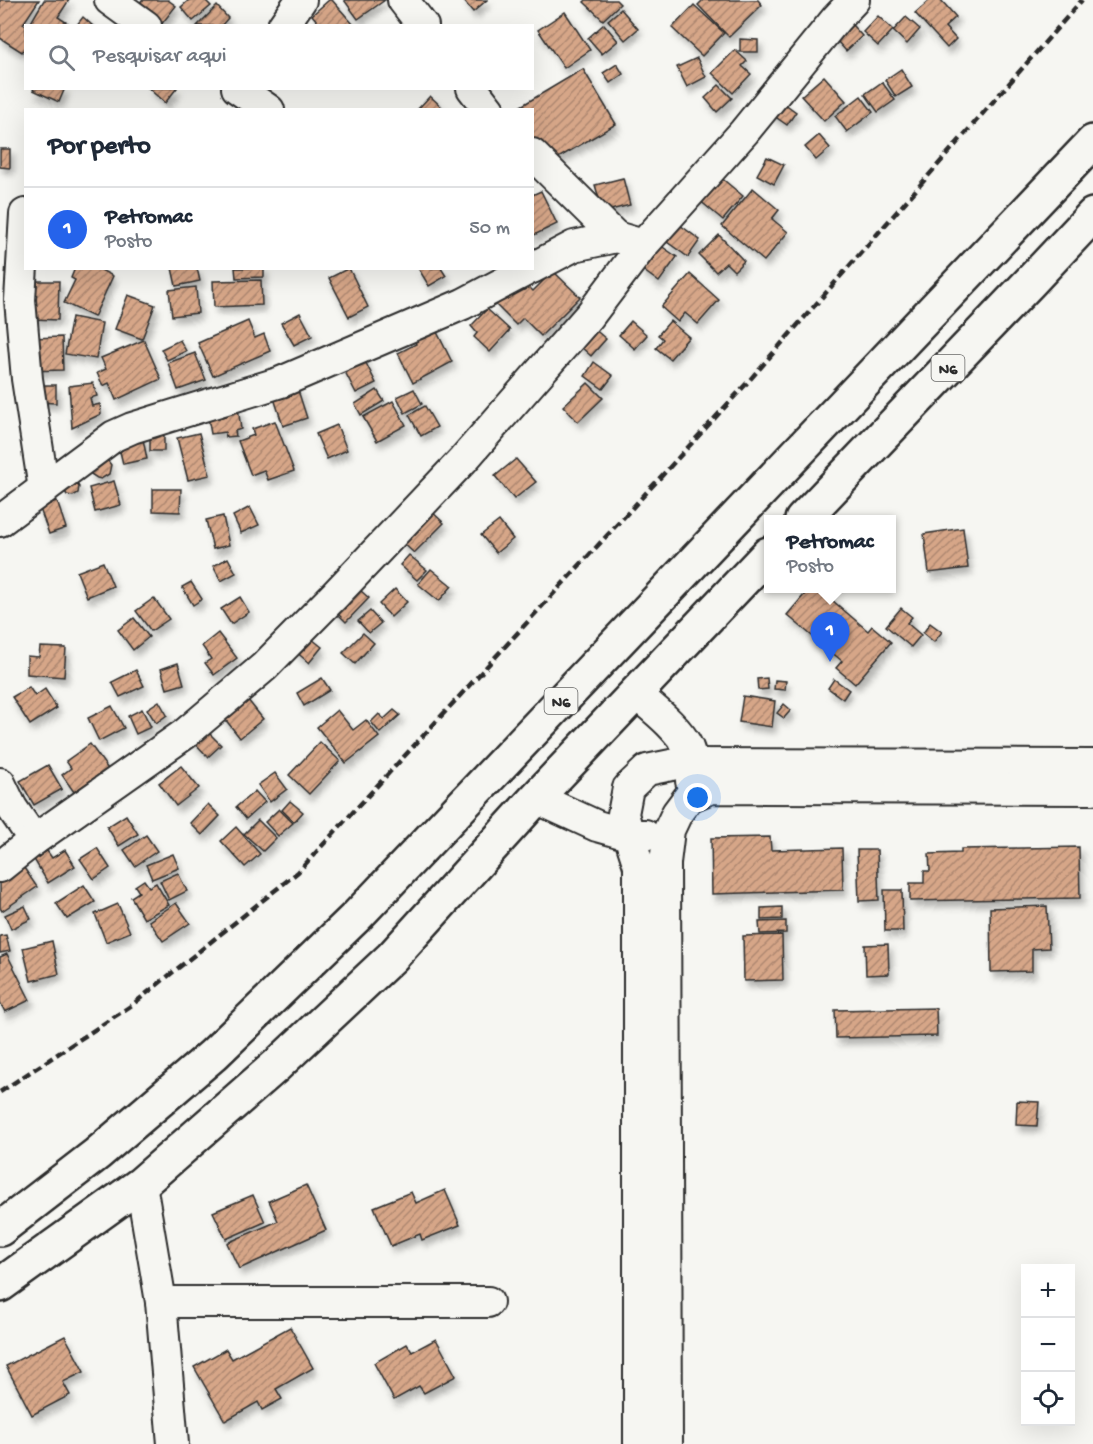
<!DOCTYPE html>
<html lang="pt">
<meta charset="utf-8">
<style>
body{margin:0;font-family:"Gochi Hand",sans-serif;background:#f2f2f3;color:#1f2937}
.controls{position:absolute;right:18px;bottom:18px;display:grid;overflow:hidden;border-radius:0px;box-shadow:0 6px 24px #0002}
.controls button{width:54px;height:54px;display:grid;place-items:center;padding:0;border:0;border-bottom:2px solid #e0e1e3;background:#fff;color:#1f2937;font:30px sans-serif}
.you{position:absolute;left:698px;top:798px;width:21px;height:21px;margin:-15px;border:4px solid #fff;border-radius:50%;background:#1a73e8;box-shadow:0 0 0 9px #1a73e833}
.badge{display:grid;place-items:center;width:39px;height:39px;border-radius:50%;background:#2563eb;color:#fff;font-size:20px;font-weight:700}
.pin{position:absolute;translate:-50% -50px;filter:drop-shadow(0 2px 3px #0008)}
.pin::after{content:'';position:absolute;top:32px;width:21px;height:18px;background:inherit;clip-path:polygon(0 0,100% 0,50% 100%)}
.popup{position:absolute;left:764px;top:515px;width:132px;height:78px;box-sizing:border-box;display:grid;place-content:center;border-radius:0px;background:#fff;filter:drop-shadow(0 2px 4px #0005);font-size:20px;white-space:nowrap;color:#747a83}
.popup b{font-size:22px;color:#1f2937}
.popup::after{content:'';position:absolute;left:50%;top:100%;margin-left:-12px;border:12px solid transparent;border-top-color:#fff}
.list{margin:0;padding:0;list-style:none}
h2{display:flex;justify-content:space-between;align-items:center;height:78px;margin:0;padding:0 24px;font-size:26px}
h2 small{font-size:20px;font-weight:400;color:#747a83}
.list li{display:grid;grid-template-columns:39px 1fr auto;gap:18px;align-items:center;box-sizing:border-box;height:84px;padding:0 24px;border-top:2px solid #e0e1e3}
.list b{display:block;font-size:22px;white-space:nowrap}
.list p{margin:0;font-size:20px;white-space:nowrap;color:#747a83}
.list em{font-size:20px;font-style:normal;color:#747a83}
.icon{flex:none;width:33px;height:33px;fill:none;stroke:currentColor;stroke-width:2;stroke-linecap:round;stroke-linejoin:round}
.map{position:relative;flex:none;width:1093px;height:1444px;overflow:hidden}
.search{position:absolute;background:#fff;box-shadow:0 6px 24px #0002;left:24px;top:24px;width:510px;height:66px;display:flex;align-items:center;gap:15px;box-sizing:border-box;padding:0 21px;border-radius:0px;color:#747a83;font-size:22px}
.panel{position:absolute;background:#fff;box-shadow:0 6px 24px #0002;left:24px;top:108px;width:510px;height:162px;border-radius:0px}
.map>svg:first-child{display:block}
.building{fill:url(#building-hatch);stroke:#2b2b2b;stroke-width:1.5;filter:url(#shadow)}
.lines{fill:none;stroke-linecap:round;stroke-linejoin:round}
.minor-casing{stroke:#2b2b2b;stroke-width:34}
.trunk-casing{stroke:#2b2b2b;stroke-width:38}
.minor{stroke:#f6f6f2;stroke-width:30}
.trunk{stroke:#f6f6f2;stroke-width:33}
.rail{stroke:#2b2b2b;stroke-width:4.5;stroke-dasharray:9 4.5;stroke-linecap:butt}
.labels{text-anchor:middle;stroke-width:5;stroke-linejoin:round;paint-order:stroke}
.shield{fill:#f6f6f2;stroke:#686867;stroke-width:1.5}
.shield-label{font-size:16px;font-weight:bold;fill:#2b2b2b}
</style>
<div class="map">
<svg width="1093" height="1444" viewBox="0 0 1093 1444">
<defs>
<pattern id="building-hatch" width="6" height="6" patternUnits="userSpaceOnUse" patternTransform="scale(1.5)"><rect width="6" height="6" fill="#d6a688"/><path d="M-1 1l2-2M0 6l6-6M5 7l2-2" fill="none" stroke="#ae876f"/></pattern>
<filter id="shadow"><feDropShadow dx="3.5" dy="6" stdDeviation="3" flood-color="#0004"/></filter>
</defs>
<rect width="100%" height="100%" fill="#f6f6f2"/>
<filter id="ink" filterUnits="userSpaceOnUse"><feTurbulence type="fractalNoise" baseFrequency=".0167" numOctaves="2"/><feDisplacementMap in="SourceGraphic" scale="12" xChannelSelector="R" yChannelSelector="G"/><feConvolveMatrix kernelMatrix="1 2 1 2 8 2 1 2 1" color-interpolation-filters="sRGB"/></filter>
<g filter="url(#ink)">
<g class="building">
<polygon points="0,0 39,0 23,24 26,26 26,47 22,52 0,38"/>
<polygon points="44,0 69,0 58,17 69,24 68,26 33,26 30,24"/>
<polygon points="142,0 168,0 176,6 160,26 135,9"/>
<polygon points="189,0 205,0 211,6 193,21 181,7"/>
<polygon points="329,0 332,0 353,24 351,26 321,26 312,15"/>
<polygon points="344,0 385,0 358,19"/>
<polygon points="463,0 487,0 473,12"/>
<polygon points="586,0 616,0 620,4 603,20 584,2"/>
<polygon points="703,0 758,0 762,5 729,37 698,5"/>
<polygon points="930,0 941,0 956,17 945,27 956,39 947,48 915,13"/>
<polygon points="694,5 724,33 702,56 672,28"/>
<polygon points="217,6 228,18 221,26 197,26"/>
<polygon points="621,9 638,29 625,40 608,20"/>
<polygon points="565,12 590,50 564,68 538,30"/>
<polygon points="844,16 862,36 846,51 828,31"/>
<polygon points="878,16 893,30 878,46 863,32"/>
<polygon points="83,17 93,26 76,26"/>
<polygon points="906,17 920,29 907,44 893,31"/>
<polygon points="604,24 618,41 602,54 588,38"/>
<polygon points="740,39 758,40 758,52 740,52"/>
<polygon points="735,50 747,61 742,66 751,74 733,93 712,73"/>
<polygon points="697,58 706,77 687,87 677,67"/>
<polygon points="617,64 623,74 610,83 603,73"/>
<polygon points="583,69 616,124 548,164 532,137 532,110 516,109"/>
<polygon points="901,69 912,87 896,97 885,80"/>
<polygon points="824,76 846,101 824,121 801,96"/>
<polygon points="882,82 895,100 878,112 865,94"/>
<polygon points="719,85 732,98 717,112 705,98"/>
<polygon points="34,88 65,88 59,102 33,90"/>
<polygon points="148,88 177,88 165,103"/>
<polygon points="430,96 444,109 444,110 417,110"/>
<polygon points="861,96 873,112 847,132 835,116"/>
<polygon points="777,98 796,112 787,125 767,111"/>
<polygon points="819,135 830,148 816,160 805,147"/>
<polygon points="0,149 10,149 10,168 0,167"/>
<polygon points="767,157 784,165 774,184 757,175"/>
<polygon points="719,176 743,196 723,220 692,194"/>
<polygon points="623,178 630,205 603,212 595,185"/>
<polygon points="753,188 779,210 772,219 788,232 764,261 722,226"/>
<polygon points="541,191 557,224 532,236 532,195"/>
<polygon points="680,225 700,240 688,257 667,242"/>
<polygon points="719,235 744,261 734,271 726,263 716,272 699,255"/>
<polygon points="657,243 677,257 659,282 640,268"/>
<polygon points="75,268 97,268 113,276 94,317 64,303 75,280 71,278"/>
<polygon points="172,268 197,268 200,281 176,286"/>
<polygon points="235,268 264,268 264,277 236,278"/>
<polygon points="349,268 368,307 349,317 329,278"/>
<polygon points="418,268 441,268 446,276 429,286"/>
<polygon points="553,271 580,297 541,336 523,318 516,325 495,304 521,279 533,291"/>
<polygon points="690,274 719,300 698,324 685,313 678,322 661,307"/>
<polygon points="261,280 262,305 214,307 213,281"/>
<polygon points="32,281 59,281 58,320 31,319"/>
<polygon points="196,287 198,313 172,316 169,290"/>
<polygon points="128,295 155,305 142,339 115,329"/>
<polygon points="487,309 510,330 490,352 474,337 477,333 471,326"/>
<polygon points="300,313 312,336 294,345 281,323"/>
<polygon points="72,317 102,323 96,359 65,354"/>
<polygon points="248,321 255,338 264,334 270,351 213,376 198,343"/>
<polygon points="585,321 606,339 591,356 571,338"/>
<polygon points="631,321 647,335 635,349 619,335"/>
<polygon points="670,321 689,337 670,359 656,348 663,339 658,335"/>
<polygon points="434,326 452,362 413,383 398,353 416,344 412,337"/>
<polygon points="62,337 63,370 30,371 30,338"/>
<polygon points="144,340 161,379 116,400 109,383 103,386 97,373 106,369 101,358"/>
<polygon points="180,340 186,351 167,360 161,349"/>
<polygon points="360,351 376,383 356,393 340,362"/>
<polygon points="195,353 206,380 178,390 168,363"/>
<polygon points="594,362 613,376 603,389 585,376"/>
<polygon points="93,383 97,396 90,398 92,406 100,404 101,414 72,428 69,386"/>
<polygon points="588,383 603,398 578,422 563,406"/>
<polygon points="34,385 56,385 56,403 34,402"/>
<polygon points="297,387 307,418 283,426 273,395"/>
<polygon points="414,389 422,404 405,413 397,397"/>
<polygon points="377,390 384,401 361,415 355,404"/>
<polygon points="393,401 406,425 377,441 363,417"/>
<polygon points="425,406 437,427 421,436 409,415"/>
<polygon points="238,407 241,429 235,431 236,436 226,437 225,432 211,434 207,412"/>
<polygon points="275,421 294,471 268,480 264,470 251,475 238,441 254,435 252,429"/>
<polygon points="337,425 347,450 327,459 316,434"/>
<polygon points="199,433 210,475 188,480 177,438"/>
<polygon points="142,434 147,459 123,464 117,439"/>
<rect x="150" y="435" width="14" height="16"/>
<polygon points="106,458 111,465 109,474 101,479 97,478 89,473"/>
<polygon points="516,459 536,482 514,499 495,476"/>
<polygon points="114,481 121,505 95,512 89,488"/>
<polygon points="76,482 79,487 78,493 73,496 67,495 64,490"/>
<polygon points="153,489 181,489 180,512 153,511"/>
<polygon points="57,501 66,528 49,534 39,506"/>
<polygon points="250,507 259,525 241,533 233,516"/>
<polygon points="429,509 444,523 414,553 399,539"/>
<polygon points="223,516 229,545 213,549 206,520"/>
<polygon points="499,521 513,539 496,553 481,535"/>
<polygon points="963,528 968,568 929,573 924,534"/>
<polygon points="409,555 427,570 417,580 400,565"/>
<polygon points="228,558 236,573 221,581 213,566"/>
<polygon points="103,562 113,586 87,597 77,572"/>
<polygon points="431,569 452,586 439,601 418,584"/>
<polygon points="191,582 202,599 193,605 182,587"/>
<polygon points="352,583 369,598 346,622 330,606"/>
<polygon points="810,588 818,588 868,631 872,626 891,642 855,684 836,668 842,661 787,615"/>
<polygon points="395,589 407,602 391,617 379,604"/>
<polygon points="240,597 249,612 231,624 221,609"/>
<polygon points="154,598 169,619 151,631 136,611"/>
<polygon points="901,608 912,617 907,623 921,635 911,647 886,626"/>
<polygon points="370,611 381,623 369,633 358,621"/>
<polygon points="134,618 149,637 133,650 118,630"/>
<polygon points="930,623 942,632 934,642 923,633"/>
<polygon points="218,633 237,658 214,675 205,663 211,659 202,646"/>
<polygon points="363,633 374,643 355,664 343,653"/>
<polygon points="307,635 322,647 309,663 294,650"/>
<polygon points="40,647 66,648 64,677 27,674 27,656 39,657"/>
<polygon points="178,663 184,684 167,689 161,669"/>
<polygon points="136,670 144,686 120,697 112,682"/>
<polygon points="322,678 330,690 304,706 297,693"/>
<polygon points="767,678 768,689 758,690 757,679"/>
<polygon points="834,679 849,690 843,699 828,688"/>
<polygon points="775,680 786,681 785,690 774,689"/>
<polygon points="29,687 35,696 45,689 57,708 30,725 12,697"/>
<polygon points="244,695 263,719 240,738 221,714"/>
<polygon points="743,696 775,701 772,727 739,722"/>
<polygon points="159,701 167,715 156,723 147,709"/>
<polygon points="784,704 791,710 784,718 777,713"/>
<polygon points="112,706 124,728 99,741 88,718"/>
<polygon points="142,709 151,727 136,734 128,716"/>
<polygon points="337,710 353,730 366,720 379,737 346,763 317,727"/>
<polygon points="394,710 400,715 380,733 371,722 379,714 384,719"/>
<polygon points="204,728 221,745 208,757 191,739"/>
<polygon points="320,742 340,761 309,794 289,775"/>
<polygon points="90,744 108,769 74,792 62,775 71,768 66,761"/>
<polygon points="48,765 62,789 34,805 20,781"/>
<polygon points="181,766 199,788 176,806 159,783"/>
<polygon points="275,773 287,789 270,802 258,785"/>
<polygon points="255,791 265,802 246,819 236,807"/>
<polygon points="290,801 303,812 294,822 282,810"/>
<polygon points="208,804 220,816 202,835 190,823"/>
<polygon points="279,809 293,823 278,836 265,822"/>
<polygon points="126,815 138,834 119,846 107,827"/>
<polygon points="258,820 276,838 263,851 244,834"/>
<polygon points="236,827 260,854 245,867 221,841"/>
<polygon points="146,835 157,851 135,866 124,850"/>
<polygon points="770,837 771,850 842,848 843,890 712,894 711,838"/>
<polygon points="1079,847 1080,898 910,901 910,883 924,883 924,871 930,871 929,854 961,853 961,849"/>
<polygon points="45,848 52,858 65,850 75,866 48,883 32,856"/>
<polygon points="97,848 110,868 94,879 80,859"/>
<polygon points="857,850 877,850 879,900 859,901"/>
<polygon points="173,854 179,868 152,879 146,865"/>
<polygon points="20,862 37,887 2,911 0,908 0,875"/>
<polygon points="178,873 187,891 169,900 160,881"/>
<polygon points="144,880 149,887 156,883 169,905 144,919 131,897 139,892 135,886"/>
<polygon points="84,885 95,902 67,919 56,903"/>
<polygon points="884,890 902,890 903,931 885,931"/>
<polygon points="176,903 190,923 163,941 149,921"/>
<polygon points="118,904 130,932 106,942 95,914"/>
<polygon points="25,906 31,919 11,929 5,915"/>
<polygon points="1047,906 1049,948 1032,949 1032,971 991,972 990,908"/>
<polygon points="782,907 782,919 761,920 761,908"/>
<polygon points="786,921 786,933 760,934 759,922"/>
<polygon points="6,935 10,951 0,953 0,936"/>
<polygon points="782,935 783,980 744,981 743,936"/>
<polygon points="52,941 59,974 31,981 23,948"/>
<polygon points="888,944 889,974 866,975 865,945"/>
<polygon points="7,954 30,1000 5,1012 0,1002 0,957"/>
<polygon points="936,1008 937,1036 836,1038 835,1010"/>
<polygon points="1017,1101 1039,1102 1037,1126 1016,1125"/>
<polygon points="306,1185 326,1230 239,1269 227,1243 278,1221 269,1201"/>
<polygon points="445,1190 460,1225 422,1240 420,1234 391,1246 374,1207 411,1192 416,1203"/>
<polygon points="253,1195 265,1222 226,1239 213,1212"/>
<polygon points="290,1327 313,1368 276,1389 282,1399 262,1410 258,1402 225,1421 194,1367 226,1349 232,1359"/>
<polygon points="65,1336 84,1372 63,1382 70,1395 32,1415 6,1366"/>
<polygon points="436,1339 456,1376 424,1393 419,1386 394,1400 374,1363 407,1344 412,1352"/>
</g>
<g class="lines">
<defs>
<g id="minor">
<polyline points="110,0 146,26"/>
<polyline points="403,0 423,26"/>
<polyline points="283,26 301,0"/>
<polyline points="237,88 269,110"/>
<polyline points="472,88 489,110"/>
<polyline points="532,154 616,237"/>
<polyline points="25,214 20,300 27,379 44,489"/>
<polyline points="532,268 574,246 616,237 643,245"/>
<polyline points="0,521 114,436 132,428 281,382 463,304 531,268"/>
<path d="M 635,693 C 651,707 679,728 688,748 C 693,759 691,770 691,781"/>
<polyline points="0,783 12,808 34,840"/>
<polyline points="536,798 597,826 629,835 639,866 639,1444"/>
<polyline points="645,835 629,835 623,814 628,788 647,770 676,764 1093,765"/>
<polyline points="0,867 34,840 186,733 264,667 335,595 463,460 590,315 643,245 744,132 836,19 854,0"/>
<polyline points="141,1184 161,1302 173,1444"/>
<polyline points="161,1302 488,1302"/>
<polyline points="667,1444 665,863 669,830 677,813 689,797 711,788 1093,789"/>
</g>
<g id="trunk">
<polyline points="802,520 1031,281 1093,215"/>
<polyline points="0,1229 97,1154 213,1055 357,916 1093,142"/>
<polyline points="0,1285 141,1184 277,1065 392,957 536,798 768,554"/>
</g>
</defs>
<use href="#minor" class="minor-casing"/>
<use href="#trunk" class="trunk-casing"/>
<use href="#minor" class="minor"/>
<use href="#trunk" class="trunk"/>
<polyline class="rail" points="0,1092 132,1005 298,872 747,383 1082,0"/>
</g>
</g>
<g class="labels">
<g class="shield">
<rect x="931.5" y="355" width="33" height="26" rx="4.5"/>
<rect x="544.5" y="688" width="33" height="26" rx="4.5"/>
</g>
<g class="shield-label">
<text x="948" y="374">N6</text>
<text x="561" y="707">N6</text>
</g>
</g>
</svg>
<div class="controls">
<button>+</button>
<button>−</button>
<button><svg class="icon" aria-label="locate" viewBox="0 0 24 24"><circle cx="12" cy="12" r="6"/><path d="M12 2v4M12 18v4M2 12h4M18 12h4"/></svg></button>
</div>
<div class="you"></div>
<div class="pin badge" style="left:830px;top:662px">1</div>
<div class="popup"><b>Petromac</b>Posto</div>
<div class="search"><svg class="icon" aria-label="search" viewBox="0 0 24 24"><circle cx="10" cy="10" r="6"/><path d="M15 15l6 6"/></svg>Pesquisar aqui</div>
<section class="panel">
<h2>Por perto<small></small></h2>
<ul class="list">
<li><span class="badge">1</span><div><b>Petromac</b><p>Posto</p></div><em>50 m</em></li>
</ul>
</section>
</div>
